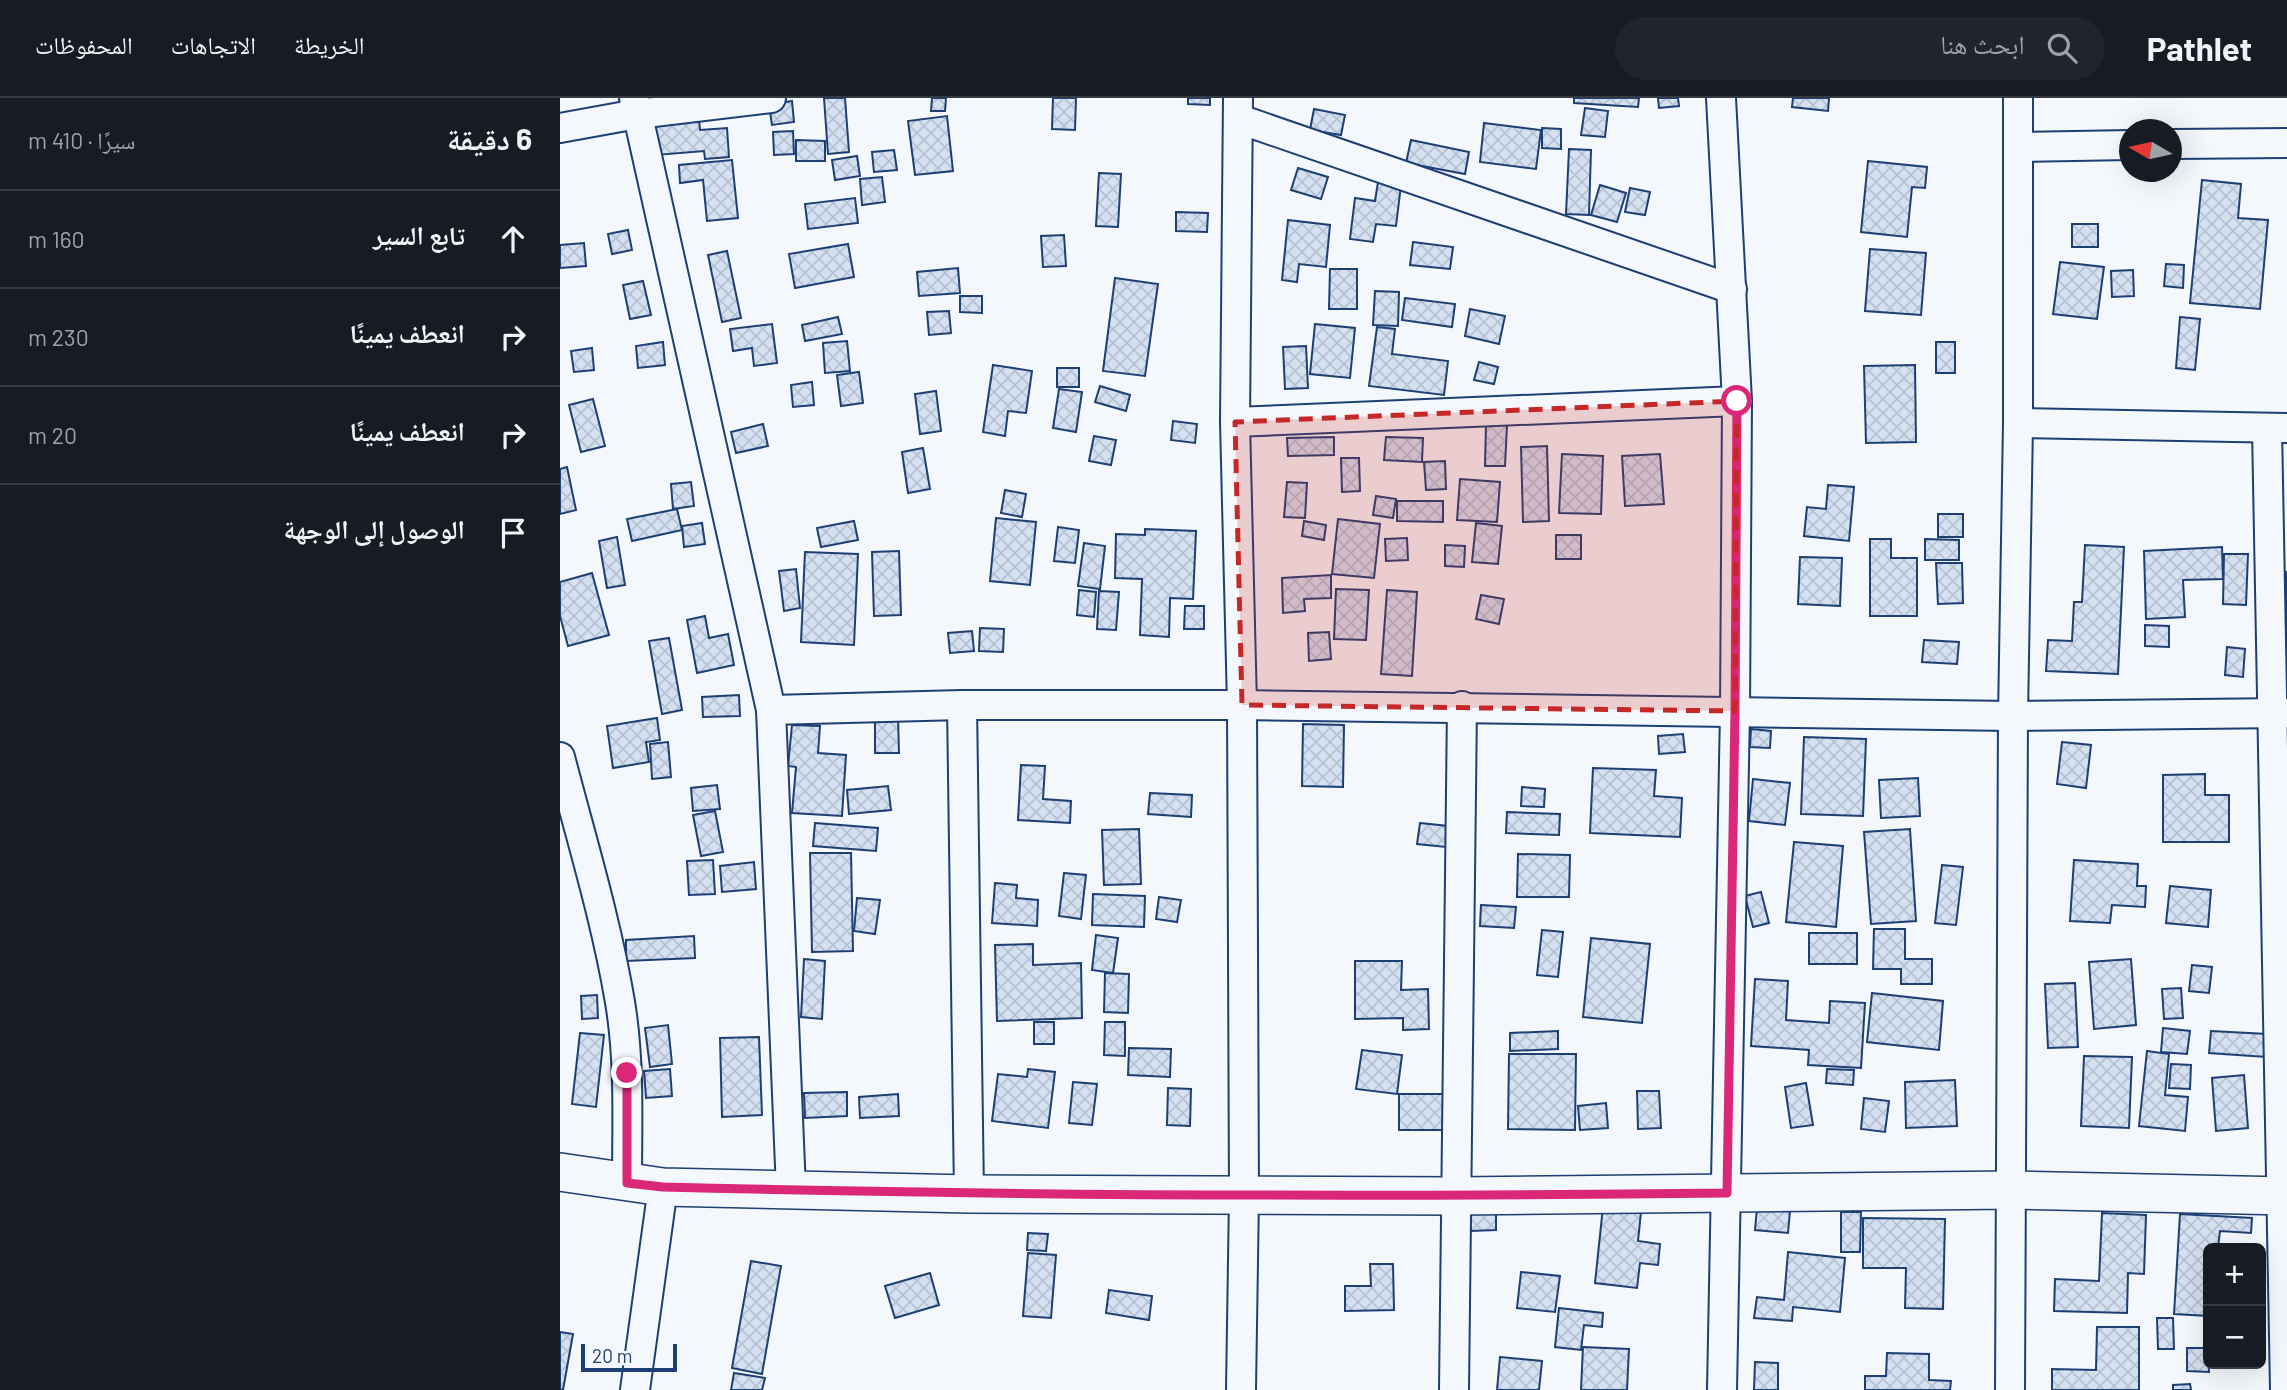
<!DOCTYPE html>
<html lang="ar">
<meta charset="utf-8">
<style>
body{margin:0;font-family:Barlow,"Noto Naskh Arabic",sans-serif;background:#20242c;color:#f1f3f6;direction:rtl}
.controls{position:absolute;right:21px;bottom:21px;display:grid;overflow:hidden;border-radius:10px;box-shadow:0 7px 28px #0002}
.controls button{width:63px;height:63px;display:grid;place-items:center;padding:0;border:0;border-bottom:2px solid #363941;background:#171b24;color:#f1f3f6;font:35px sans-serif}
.compass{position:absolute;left:1559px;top:21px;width:63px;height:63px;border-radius:50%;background:#171b24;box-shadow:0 7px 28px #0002;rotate:279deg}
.scale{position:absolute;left:21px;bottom:18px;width:96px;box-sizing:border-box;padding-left:7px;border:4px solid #1d3f73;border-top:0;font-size:19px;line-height:24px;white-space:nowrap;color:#1d3f73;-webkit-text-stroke:5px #f4f7fb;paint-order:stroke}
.stop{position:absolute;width:21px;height:21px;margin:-16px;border:5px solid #db2777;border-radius:50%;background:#fff}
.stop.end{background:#db2777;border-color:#fff;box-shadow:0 2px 7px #0008}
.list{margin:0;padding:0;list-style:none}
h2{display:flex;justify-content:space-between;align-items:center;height:91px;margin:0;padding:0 28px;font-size:30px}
h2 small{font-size:23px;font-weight:400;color:#9ea1a6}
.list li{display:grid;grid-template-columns:46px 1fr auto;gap:21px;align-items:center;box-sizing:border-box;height:98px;padding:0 28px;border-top:2px solid #363941}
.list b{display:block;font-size:26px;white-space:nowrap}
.list em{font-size:23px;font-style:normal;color:#9ea1a6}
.icon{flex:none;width:38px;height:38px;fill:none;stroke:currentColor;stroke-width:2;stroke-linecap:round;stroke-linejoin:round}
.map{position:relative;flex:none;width:1727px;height:1292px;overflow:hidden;direction:ltr}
header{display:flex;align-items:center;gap:42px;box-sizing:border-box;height:98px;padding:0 35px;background:#171b24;border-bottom:2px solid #363941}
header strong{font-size:33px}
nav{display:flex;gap:38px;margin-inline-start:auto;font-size:24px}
.search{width:490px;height:63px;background:#20242c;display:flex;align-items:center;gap:18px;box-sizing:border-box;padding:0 24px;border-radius:38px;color:#9ea1a6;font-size:26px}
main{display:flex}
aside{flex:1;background:#171b24}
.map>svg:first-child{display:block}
.building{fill:url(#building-cross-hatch);stroke:#1d3f73;stroke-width:2}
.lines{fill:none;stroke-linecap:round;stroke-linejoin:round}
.minor-casing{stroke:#1d3f73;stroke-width:32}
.tertiary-casing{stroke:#1d3f73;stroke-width:40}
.minor{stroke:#f4f7fb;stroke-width:28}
.tertiary{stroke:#f4f7fb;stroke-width:37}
.route{stroke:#db2777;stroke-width:9}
.marked{fill:#c62828;fill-opacity:0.2;stroke:#c62828;stroke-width:5;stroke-dasharray:14 9;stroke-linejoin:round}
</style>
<header>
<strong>Pathlet</strong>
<div class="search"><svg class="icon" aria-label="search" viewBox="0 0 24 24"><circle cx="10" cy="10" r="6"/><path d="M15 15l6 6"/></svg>ابحث هنا</div>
<nav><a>الخريطة</a><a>الاتجاهات</a><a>المحفوظات</a></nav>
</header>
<main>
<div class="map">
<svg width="1727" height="1292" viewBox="0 0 1727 1292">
<defs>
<pattern id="building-cross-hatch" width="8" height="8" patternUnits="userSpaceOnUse" patternTransform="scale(1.75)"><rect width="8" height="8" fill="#d5e0f0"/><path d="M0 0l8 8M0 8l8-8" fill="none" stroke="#b6c1d1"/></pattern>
</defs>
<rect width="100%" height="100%" fill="#f4f7fb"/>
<g class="building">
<polygon points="264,0 285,0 289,54 268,56"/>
<polygon points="372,0 386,0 385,13 371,13"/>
<polygon points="493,0 516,0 515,32 492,31"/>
<polygon points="628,0 650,0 650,7 628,6"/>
<polygon points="1014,0 1079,0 1078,9 1014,5"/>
<polygon points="1098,0 1118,0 1119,8 1099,10"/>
<polygon points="1233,0 1269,0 1268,13 1232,9"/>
<polygon points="232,3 234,24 212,27 209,7"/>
<polygon points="1025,10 1048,13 1045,39 1021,37"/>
<polygon points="754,11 785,17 781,37 750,32"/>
<polygon points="387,18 393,73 355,77 348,23"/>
<polygon points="139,20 140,32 167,30 169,59 145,61 144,53 96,57 94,24"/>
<polygon points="924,25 981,32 976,71 920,64"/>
<polygon points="982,30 1001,31 1001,51 982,50"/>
<polygon points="233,33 234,56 214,57 213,34"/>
<polygon points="236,42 265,43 265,63 236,63"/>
<polygon points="851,42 909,54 905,76 846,65"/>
<polygon points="1009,51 1031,52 1029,117 1006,116"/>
<polygon points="334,52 337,72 314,74 312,54"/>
<polygon points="297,58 300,78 275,82 272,62"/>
<polygon points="172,62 178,120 147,123 143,82 120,85 119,67"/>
<polygon points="1308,63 1367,69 1365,90 1352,89 1347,139 1301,134"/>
<polygon points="738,70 768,79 761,101 731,92"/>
<polygon points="539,75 561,76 558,129 536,128"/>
<polygon points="322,79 325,104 302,107 300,81"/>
<polygon points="1642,82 1681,86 1678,120 1708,122 1700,211 1630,205"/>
<polygon points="818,84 841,87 836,128 816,126 813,144 790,141 795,100 815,103"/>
<polygon points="1040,87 1066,95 1057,124 1031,117"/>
<polygon points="1070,90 1090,94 1085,117 1065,114"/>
<polygon points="295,100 298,125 248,131 245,106"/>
<polygon points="616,114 648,115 647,134 616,133"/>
<polygon points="728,122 770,127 766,169 739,166 737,184 722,182"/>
<rect x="1512" y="126" width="26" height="23"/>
<polygon points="68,132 72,152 52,156 48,136"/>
<polygon points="504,137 506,168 483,169 481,138"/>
<polygon points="853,144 893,149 890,171 850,167"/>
<polygon points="24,145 26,168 0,170 0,147"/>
<polygon points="288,146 294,179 235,190 229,156"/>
<polygon points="1310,151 1366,155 1361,217 1305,213"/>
<polygon points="167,153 181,220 162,224 148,157"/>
<polygon points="1500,164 1544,169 1537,221 1493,216"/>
<polygon points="1606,166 1624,167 1623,190 1604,188"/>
<polygon points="398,170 400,195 359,198 357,174"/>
<polygon points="770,171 797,171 797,211 769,211"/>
<polygon points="1573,172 1574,198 1552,199 1551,173"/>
<polygon points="555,180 598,186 585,278 543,273"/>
<polygon points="83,183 91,217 70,221 63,187"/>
<polygon points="815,193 839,194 838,228 813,227"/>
<polygon points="400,198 422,198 422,215 400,214"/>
<polygon points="845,200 895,206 892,229 842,222"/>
<polygon points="910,211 945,218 939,246 905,238"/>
<polygon points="389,213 391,235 369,237 367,214"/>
<polygon points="278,219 282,236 245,243 242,227"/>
<polygon points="1620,219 1640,221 1635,272 1616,270"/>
<polygon points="212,226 217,265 194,268 192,250 173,253 170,231"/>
<polygon points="755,226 795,230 790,280 750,276"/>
<polygon points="817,229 835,231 832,256 888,263 884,297 809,288"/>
<polygon points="287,243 290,273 265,275 263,245"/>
<polygon points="103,244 105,267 78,270 76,248"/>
<rect x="1376" y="244" width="19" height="31"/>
<polygon points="746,248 748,290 725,291 723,249"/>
<polygon points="32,250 34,272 14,274 11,253"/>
<polygon points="919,264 938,269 934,286 914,282"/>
<polygon points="433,267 472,273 466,315 448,313 445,338 423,334"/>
<polygon points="1355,267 1356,344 1306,345 1304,268"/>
<rect x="497" y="270" width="22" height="19"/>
<polygon points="299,274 303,305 281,308 277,277"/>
<polygon points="252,284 254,307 233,309 231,287"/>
<polygon points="540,288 570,297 566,313 535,304"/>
<polygon points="499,291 522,294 516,334 493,330"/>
<polygon points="376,293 381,333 360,336 355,296"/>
<polygon points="33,301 45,348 21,354 9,307"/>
<polygon points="613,323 637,326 635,345 611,342"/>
<polygon points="203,326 208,348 176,355 171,334"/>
<polygon points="926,326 947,327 945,368 925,368"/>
<polygon points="534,338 556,342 551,367 529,363"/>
<polygon points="774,339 774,357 728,358 727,340"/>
<polygon points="826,339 863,340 862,364 824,362"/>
<polygon points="987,348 989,423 963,424 961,349"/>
<polygon points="363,350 370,391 348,395 342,354"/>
<polygon points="1002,356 1043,358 1041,416 999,415"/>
<polygon points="1100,356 1104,406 1065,408 1062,358"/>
<polygon points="781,360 799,360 800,393 782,394"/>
<polygon points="885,363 886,391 866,392 864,364"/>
<polygon points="7,369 16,412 0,416 0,371"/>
<polygon points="900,381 940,384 937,424 897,422"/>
<polygon points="131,384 134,408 113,411 111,386"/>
<polygon points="727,384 747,385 745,420 724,419"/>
<polygon points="1268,387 1294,389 1289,443 1244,438 1247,409 1266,411"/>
<polygon points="445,392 466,396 462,419 441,415"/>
<polygon points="816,398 836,401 833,420 813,417"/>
<polygon points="837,403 883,403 883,424 837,423"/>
<polygon points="117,411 122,432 72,443 67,421"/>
<rect x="1378" y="416" width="25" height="23"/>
<polygon points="436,420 476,424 470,487 430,483"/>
<polygon points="778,421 820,426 814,480 772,476"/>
<polygon points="294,423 298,442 261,449 257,430"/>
<polygon points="744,423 766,427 764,442 742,438"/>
<polygon points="142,425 145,446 124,449 122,428"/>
<polygon points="916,425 942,428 938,466 912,464"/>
<polygon points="498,429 519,432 515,465 494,463"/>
<polygon points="585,431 636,433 633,501 610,500 609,539 580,537 582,481 555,480 556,436 585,437"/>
<rect x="996" y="437" width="25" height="24"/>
<polygon points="57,439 65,487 47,490 39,443"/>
<polygon points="847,440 848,462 826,463 825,441"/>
<polygon points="1310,441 1331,441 1331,460 1357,460 1357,518 1310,518"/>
<polygon points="1365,441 1399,442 1399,462 1365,462"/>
<polygon points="524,445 545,448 540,491 518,488"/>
<polygon points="885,447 905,448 904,469 885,468"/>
<polygon points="1525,447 1564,449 1558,576 1486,573 1488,542 1512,543 1514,504 1522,504"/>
<polygon points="1662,449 1663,481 1623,482 1625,519 1586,521 1584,453"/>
<polygon points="339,453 341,517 314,518 312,454"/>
<polygon points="245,454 298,456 294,547 241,544"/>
<polygon points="1664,456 1688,456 1686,507 1663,506"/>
<polygon points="1240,459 1282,460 1280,508 1238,506"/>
<polygon points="1376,465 1402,465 1403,505 1378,506"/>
<polygon points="236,471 240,510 224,513 219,473"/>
<polygon points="1726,474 1727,474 1727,561 1717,560"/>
<polygon points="32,475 49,537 8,548 0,518 0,484"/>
<polygon points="771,477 771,500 744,501 745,513 723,515 722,480"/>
<polygon points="776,491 809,492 806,542 774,541"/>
<polygon points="519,492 536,494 534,519 517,517"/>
<polygon points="827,492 857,494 852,578 821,576"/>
<polygon points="539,493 559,494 556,532 537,531"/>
<polygon points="921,497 944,501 939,526 916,521"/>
<polygon points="625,508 644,508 644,531 624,531"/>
<polygon points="145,518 149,540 168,536 174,567 137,575 127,522"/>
<polygon points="1585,527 1609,528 1609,549 1585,548"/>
<polygon points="420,530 444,531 443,554 419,553"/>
<polygon points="412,533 414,553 390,555 388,535"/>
<polygon points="769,534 771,561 749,563 748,535"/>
<polygon points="109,540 122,612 102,616 89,543"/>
<polygon points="1364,542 1399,544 1397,566 1362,564"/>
<polygon points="1667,549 1685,551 1683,579 1665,577"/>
<polygon points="179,597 180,618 143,619 142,599"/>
<polygon points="315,619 338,619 339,655 315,655"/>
<polygon points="97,620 100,642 86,644 89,664 53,670 47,628"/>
<polygon points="743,626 784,627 783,689 742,688"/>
<polygon points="232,627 260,628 258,655 286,657 282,718 232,715 236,669 228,668"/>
<polygon points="1191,631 1211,633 1210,650 1190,649"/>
<polygon points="1123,636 1125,654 1099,656 1098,638"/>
<polygon points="1244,639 1306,641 1303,718 1241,716"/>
<polygon points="108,644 111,679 92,681 90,646"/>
<polygon points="1502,644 1531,647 1526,690 1497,686"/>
<polygon points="461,667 485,668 483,701 511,703 510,725 458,722"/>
<polygon points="1033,670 1096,672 1094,698 1122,700 1120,739 1030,735"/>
<polygon points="1645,676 1645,697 1669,697 1669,744 1603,744 1603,677"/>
<polygon points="1358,680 1360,718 1321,720 1319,682"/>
<polygon points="1193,681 1230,685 1225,727 1189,723"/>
<polygon points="157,687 160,711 133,713 131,690"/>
<polygon points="328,688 331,712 289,716 287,692"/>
<polygon points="962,689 985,691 984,709 961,708"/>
<polygon points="590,695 632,697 631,719 588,716"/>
<polygon points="155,713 163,754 141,758 133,717"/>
<polygon points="947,714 1000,716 999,737 946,735"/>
<polygon points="255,725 318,730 316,753 253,748"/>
<polygon points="860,725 888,728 886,749 857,746"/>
<polygon points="579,731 581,786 544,787 542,732"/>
<polygon points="1350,731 1356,823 1311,826 1304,734"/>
<polygon points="1234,744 1283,748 1276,829 1226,824"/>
<polygon points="250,755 291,755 293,853 252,854"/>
<polygon points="958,756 1010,757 1009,799 957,799"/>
<polygon points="153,762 155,796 129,797 127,763"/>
<polygon points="1514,762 1578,766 1577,788 1586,788 1585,809 1552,807 1550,825 1510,823"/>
<polygon points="194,764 196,791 162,794 160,768"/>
<polygon points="1382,767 1403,769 1396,827 1375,825"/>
<polygon points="504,775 526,777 521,821 499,818"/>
<polygon points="435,785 457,787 456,800 478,802 477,828 432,825"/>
<polygon points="1610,788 1651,792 1648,829 1606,825"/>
<polygon points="1201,794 1209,825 1193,829 1185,798"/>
<polygon points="533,796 585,798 584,829 532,827"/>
<polygon points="599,799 621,802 617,824 596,821"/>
<polygon points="297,800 320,802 315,836 294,833"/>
<polygon points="921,807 956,809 954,830 920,828"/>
<polygon points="1314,831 1345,831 1345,861 1372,861 1372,886 1341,886 1341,871 1313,871"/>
<polygon points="982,832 1003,834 998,879 977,877"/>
<rect x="1249" y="835" width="48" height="31"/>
<polygon points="536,837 558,840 553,875 532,872"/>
<polygon points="134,838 135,860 66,863 66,842"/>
<polygon points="1031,840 1090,846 1082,925 1023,919"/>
<polygon points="473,846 473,867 521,865 522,920 437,923 435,847"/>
<polygon points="244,861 265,863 262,921 241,919"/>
<polygon points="1571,861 1576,927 1534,931 1529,864"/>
<polygon points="795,863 842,863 841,892 868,891 869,931 843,932 843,920 795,921"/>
<polygon points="1632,867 1652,869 1649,895 1629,893"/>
<polygon points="545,875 569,876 568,915 544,914"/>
<polygon points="1195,881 1228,883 1226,922 1269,925 1270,903 1305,905 1301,970 1248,967 1249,952 1191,948"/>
<polygon points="1515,885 1518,949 1488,950 1485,886"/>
<polygon points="1621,890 1623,920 1604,921 1602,891"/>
<polygon points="1312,895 1383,903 1379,952 1307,944"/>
<polygon points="37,897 38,920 22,921 21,898"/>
<rect x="474" y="924" width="20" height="22"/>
<polygon points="545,924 565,924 565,958 544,957"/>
<polygon points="108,927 112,966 90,969 85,930"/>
<polygon points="1603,930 1630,933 1627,956 1601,954"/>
<polygon points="998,933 998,951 950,953 950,935"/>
<polygon points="1651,933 1707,936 1706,959 1649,955"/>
<polygon points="20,935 44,937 36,1009 12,1006"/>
<polygon points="199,939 202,1017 162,1019 160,940"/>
<polygon points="569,950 611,951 610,979 568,977"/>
<polygon points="802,952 842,957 837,996 796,991"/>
<polygon points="1587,953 1609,956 1605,997 1628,999 1625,1033 1579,1028"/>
<polygon points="949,956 1016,956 1015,1032 948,1031"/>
<polygon points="1524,958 1572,959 1569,1030 1521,1028"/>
<polygon points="1611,966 1631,967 1630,991 1609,990"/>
<polygon points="110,971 112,998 86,1000 84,973"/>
<polygon points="468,971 495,974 488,1030 432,1023 438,976 467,979"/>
<polygon points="1267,971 1294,972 1293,987 1266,985"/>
<polygon points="1684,977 1688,1030 1656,1033 1652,980"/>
<polygon points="1395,982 1397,1028 1346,1030 1345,984"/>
<polygon points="513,984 537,986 532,1027 509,1025"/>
<polygon points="1246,985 1253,1027 1231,1030 1225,989"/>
<polygon points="608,990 631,991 630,1028 607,1027"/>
<polygon points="1077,993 1099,993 1101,1030 1078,1031"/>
<polygon points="287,994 287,1018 245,1020 244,995"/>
<polygon points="338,996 339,1018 300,1020 299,999"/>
<polygon points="839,996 885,996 884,1032 839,1032"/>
<polygon points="1304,1000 1329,1003 1325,1034 1301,1031"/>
<polygon points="1046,1005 1048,1030 1020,1032 1018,1008"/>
<polygon points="1043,1109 1081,1114 1078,1143 1100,1146 1098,1167 1080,1165 1077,1190 1035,1185"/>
<polygon points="1197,1110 1230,1113 1228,1135 1195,1132"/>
<polygon points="936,1113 936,1132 910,1133 909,1114"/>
<polygon points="1281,1114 1301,1114 1300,1154 1281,1154"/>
<polygon points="1542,1115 1586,1117 1584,1176 1568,1175 1567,1215 1494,1213 1495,1181 1539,1183"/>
<polygon points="1620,1116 1692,1120 1691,1135 1660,1133 1658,1150 1648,1150 1648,1218 1614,1216"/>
<polygon points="1303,1120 1385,1121 1383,1211 1345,1210 1346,1170 1303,1170"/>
<polygon points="468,1135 488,1136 486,1153 467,1152"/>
<polygon points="1228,1154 1285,1160 1280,1214 1233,1209 1232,1223 1194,1220 1197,1199 1224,1202"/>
<polygon points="468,1155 496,1157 491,1220 463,1218"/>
<polygon points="191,1163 221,1168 202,1276 172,1270"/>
<polygon points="810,1166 833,1166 834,1212 785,1213 785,1188 811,1188"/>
<polygon points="961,1174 1000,1178 995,1214 957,1210"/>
<polygon points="370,1175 379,1207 335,1220 325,1188"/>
<polygon points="549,1192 592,1198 589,1222 546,1215"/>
<polygon points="999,1210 1043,1215 1042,1229 1024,1227 1021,1252 995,1249"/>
<polygon points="1597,1220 1613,1220 1614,1251 1598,1251"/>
<polygon points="1537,1229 1579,1229 1579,1292 1492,1292 1492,1271 1536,1272"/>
<polygon points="0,1234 13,1236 3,1292 0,1292"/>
<polygon points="1023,1249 1069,1251 1067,1292 1021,1292"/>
<polygon points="1627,1250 1648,1250 1649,1274 1627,1273"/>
<polygon points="1327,1255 1369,1256 1369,1282 1391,1283 1390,1292 1305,1292 1305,1278 1326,1278"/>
<polygon points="940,1259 982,1263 979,1292 937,1292"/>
<polygon points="1195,1264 1218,1265 1218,1292 1194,1292"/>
<polygon points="174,1275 205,1280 202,1292 171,1292"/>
<polygon points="1630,1286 1631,1292 1613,1292 1613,1287"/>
</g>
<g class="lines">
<defs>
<g id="minor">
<polyline points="74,0 211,612 231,1092"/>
<polyline points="678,0 675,324 682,607 684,1098 681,1292"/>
<polyline points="1161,0 1177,303 1175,613 1162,1292"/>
<polyline points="679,21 1172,191"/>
<polyline points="0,30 77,16 211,0"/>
<polyline points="1612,46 1727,45"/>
<polyline points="1458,49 1570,47"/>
<polyline points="675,324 1177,303"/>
<polyline points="1458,325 1727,330"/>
<polyline points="1707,330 1725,1292"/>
<polyline points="402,607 409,1096"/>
<polyline points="211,612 402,607 682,607 1453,618 1727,615"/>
<path d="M 0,659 C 21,740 46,821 60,904 C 70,964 67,1025 67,1085"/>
<polyline points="75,1292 103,1089"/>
<polyline points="894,1292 902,608"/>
<polyline points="1450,1292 1453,618 1458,325 1458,0"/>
</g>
<polyline id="tertiary" points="0,1074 103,1089 409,1096 897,1098 1453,1092 1727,1098"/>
</defs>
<use href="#minor" class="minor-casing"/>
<use href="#tertiary" class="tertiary-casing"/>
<use href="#minor" class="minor"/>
<use href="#tertiary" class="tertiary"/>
</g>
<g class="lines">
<path class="route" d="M 67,975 L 67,1085 L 103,1089 C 458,1098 812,1099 1167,1095 L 1175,613 L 1177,303"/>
</g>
<path class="marked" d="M 1177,303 L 1175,613 L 682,607 L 675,324 Z"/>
</svg>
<div class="controls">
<button>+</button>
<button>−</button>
</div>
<svg class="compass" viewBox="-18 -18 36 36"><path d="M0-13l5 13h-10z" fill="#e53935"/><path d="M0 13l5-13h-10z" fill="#9ea1a6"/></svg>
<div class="scale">20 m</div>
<div class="stop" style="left:1177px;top:303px"></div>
<div class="stop end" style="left:67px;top:975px"></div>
</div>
<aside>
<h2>6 دقيقة<small>سيرًا · 410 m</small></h2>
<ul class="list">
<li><svg class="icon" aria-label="ahead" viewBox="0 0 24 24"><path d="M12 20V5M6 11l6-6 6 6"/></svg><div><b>تابع السير</b></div><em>160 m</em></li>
<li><svg class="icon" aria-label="right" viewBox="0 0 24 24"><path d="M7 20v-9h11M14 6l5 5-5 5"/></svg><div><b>انعطف يمينًا</b></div><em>230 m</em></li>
<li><svg class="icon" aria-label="right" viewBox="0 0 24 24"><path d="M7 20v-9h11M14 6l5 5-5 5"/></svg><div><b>انعطف يمينًا</b></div><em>20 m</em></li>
<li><svg class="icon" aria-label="arrive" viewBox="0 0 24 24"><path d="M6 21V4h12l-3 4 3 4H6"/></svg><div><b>الوصول إلى الوجهة</b></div></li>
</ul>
</aside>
</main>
